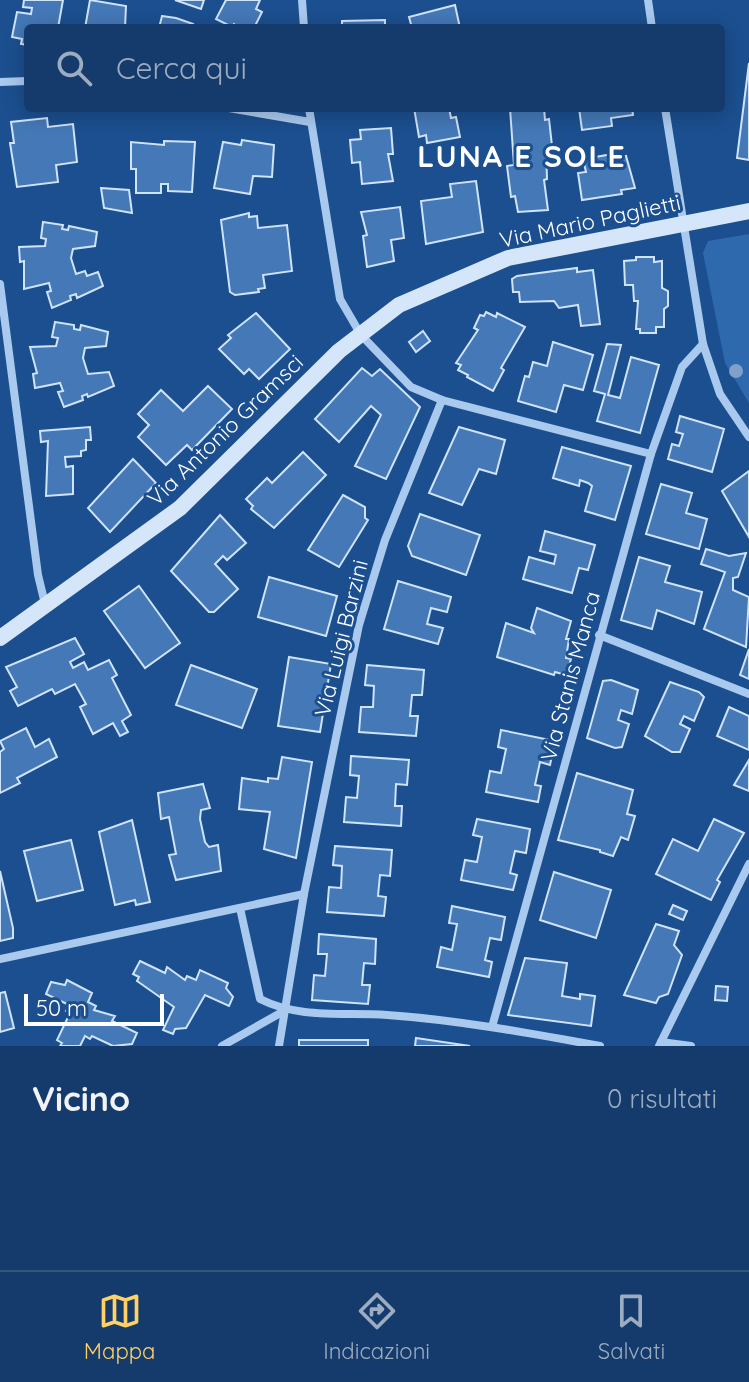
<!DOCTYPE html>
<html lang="it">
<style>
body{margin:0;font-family:Quicksand,sans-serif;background:#214673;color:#f1f3f6}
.scale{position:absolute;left:24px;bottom:20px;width:140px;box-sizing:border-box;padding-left:8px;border:4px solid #fff;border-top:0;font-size:22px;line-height:28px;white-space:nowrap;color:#fff;-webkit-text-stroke:6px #1b4f8f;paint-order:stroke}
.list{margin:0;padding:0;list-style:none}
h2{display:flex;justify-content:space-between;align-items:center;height:104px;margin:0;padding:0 32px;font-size:34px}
h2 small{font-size:26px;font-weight:400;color:#9dadc1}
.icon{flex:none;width:44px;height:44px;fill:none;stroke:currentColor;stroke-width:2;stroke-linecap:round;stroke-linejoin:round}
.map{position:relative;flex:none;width:749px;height:1046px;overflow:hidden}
.search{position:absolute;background:#143b6b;box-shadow:0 4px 20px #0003;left:24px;right:24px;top:24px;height:88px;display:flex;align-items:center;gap:20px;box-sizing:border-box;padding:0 28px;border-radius:8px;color:#9dadc1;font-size:30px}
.sheet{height:224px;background:#143b6b}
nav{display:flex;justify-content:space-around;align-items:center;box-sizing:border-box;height:112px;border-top:2px solid #33557e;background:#143b6b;font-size:22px;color:#9dadc1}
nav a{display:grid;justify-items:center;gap:4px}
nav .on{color:#ffd166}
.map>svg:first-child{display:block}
.green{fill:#2e69ad}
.building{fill:#4478b7;stroke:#cfe3fa;stroke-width:2}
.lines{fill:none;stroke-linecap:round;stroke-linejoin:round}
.street{stroke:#a9c9ee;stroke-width:8}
.secondary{stroke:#d6e6fa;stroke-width:16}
.tree{fill:#7ea0ca}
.labels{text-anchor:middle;stroke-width:6;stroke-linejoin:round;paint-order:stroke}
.street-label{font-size:22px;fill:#fff;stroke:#1b4f8f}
.district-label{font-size:30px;font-weight:bold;letter-spacing:2px;fill:#fff;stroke:#1b4f8f}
</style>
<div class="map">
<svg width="749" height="1046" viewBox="0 0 749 1046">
<rect width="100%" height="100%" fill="#1b4f8f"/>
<polygon class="green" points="749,234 749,403 725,363 703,253 708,241"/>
<g class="building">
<polygon points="24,0 63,0 58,28 28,28 28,45 21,44 22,39 12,37 17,12 31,14 32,8 23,7"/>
<polygon points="90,0 126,6 125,28 85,28"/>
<polygon points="175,0 204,0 201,9"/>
<polygon points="226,0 260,0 256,9 262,12 254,28 239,28 234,24 232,27 216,19"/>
<polygon points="455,5 460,28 412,28 409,17"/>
<polygon points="162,16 176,18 193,24 192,28 159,28"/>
<polygon points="385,20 385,28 342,28 342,21"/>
<polygon points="749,63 749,160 737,158"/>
<polygon points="414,108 449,108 451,118 456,117 460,137 427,143 426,135 419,137"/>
<polygon points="510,108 544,108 545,120 549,119 552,146 546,147 547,179 544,180 548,210 518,212 515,196 511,197 507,166 514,165"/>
<polygon points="579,108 632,108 633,115 611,118 612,126 582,130"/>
<polygon points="47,118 48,127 73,124 77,162 56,165 58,182 17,187 10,143 14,143 11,122"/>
<polygon points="391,128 393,154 388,154 393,181 362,184 360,162 352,163 350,140 361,139 360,130"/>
<polygon points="242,140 274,145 272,177 253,176 250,194 214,188 223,142 241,145"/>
<polygon points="164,141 195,142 192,192 168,191 168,184 161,184 161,193 136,193 136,169 131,169 131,142 164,145"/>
<polygon points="619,153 620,157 626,156 635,188 621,190 622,194 582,200 578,173 586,172 583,159"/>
<polygon points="476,181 483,232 426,244 421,201 452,197 450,184"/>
<polygon points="101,188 129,190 132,213 104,208"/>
<polygon points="400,207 404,238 391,240 394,261 367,267 363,236 367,235 361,212"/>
<polygon points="249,213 249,217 257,216 258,228 287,225 292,271 263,275 265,288 258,289 259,292 235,295 230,292 221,220"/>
<polygon points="43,222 63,225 62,229 68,230 69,226 97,232 95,246 73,249 71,258 76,274 85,271 87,276 98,272 103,286 77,298 76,294 70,296 71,300 52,308 47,292 51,291 49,283 24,289 24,261 20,262 19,247 45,246 46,239 41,238"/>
<polygon points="636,257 654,257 654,262 662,261 662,288 668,291 668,306 664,309 664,327 656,327 656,333 640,333 640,329 636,329 638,301 634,301 633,285 625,285 624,261 636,260"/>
<polygon points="577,268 577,272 593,270 600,324 581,326 578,305 559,308 554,301 520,302 519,292 513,292 512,279 517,276"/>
<polygon points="486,312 496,317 497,313 525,327 501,368 504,370 493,391 467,377 468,375 458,370 461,365 456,363 478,330 474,328 480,315 484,316"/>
<polygon points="256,313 290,349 259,379 249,369 244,374 219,349 231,338 228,335"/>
<polygon points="55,322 74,325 74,329 80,330 81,325 108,332 106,346 85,348 83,358 88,374 109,372 114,386 88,397 87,394 82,396 83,400 64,407 58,392 63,391 60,383 35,388 33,374 37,373 30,347 56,346 58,338 52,337"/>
<polygon points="423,331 430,341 416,352 409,342"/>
<polygon points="553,342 593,355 583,390 564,385 556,412 518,401 525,376 529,377 533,362 547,366"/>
<polygon points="607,344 621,345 608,395 620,398 631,357 659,365 640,433 597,421 605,394 594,391"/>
<polygon points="362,368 372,376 380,369 420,407 386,479 355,466 381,415 371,406 339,442 315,419"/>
<polygon points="208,386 232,409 192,450 187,445 166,465 138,437 149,425 138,414 161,390 183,411"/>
<polygon points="680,416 724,429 712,472 668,459 672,444 679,446 683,434 676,432"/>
<polygon points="90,427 91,440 86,440 86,450 81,451 81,456 65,457 66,467 73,466 73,494 46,496 48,441 41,442 40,431"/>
<polygon points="459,427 505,440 496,474 479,469 462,505 429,493"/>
<polygon points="562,447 631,466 615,520 585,511 592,486 588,483 580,480 579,486 553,478"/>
<polygon points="303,452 326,475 274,528 251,509 253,506 246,499 267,478 272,483"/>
<polygon points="133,459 156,483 110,532 88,508"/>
<polygon points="749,471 749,537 722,491"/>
<polygon points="661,484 692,493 686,513 707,519 699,549 646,534"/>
<polygon points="343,495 365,507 365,518 368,520 339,567 308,550"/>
<polygon points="420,514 480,535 466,575 412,556 408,546"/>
<polygon points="220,515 246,543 227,560 223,556 215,564 238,589 214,612 209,612 171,571"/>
<polygon points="545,531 595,545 588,570 579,568 572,593 523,579 529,557 554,564 556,555 540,551"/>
<polygon points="706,549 729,556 746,553 738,577 733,578 733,590 749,597 746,647 704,629 725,572 701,564"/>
<polygon points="639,557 670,566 665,582 702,592 694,624 657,610 652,629 621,620"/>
<polygon points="269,577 337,596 326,636 258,617"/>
<polygon points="398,581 451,597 447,612 431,608 427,624 443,628 438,644 384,629"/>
<polygon points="139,586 180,643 145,668 104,611"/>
<polygon points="537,608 571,621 566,639 569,639 566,658 571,659 566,675 555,672 554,675 497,657 506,623 534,633 531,628"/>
<polygon points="75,638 84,654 70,662 73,668 84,662 88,670 109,660 117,675 112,678 131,715 122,721 128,732 120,736 113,723 93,734 80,707 86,704 75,684 55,694 52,689 18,706 10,691 17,687 6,667"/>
<polygon points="749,649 749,679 740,675"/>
<polygon points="289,657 331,664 320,732 278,726"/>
<polygon points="191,665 257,689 242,728 176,705"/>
<polygon points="367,665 424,670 422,695 412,695 410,716 418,716 416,736 359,732 361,707 373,707 374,686 365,685"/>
<polygon points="611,680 638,690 632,714 621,710 618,720 629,724 622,747 615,748 587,738 603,681"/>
<polygon points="670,682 699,692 704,697 694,721 684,716 680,724 690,729 680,752 672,752 645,736"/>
<polygon points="729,707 749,716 749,750 717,736"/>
<polygon points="26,728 35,747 49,739 57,757 17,778 20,783 0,793 0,752 4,749 0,741"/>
<polygon points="501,730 555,741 550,765 540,762 535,785 541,786 538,802 486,792 490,771 501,773 506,749 498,747"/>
<polygon points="351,756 409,760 407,785 396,784 395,806 402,806 401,826 344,822 346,797 357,798 359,776 350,775"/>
<polygon points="282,757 312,762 296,858 264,849 270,812 239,809 242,778 268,782 268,778 278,779"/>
<polygon points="749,760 749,791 734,785"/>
<polygon points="577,773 633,790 627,814 635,816 628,840 621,837 613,856 600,852 600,850 558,840"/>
<polygon points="203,784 210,808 201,810 200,819 205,842 209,847 218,845 221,871 176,880 169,855 176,854 169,817 161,819 158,793"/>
<polygon points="477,819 530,829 526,853 515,851 510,873 517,875 513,890 461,880 465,860 477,862 482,837 473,835"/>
<polygon points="714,819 744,833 717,880 720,882 711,900 656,874 673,839 698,851"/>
<polygon points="132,820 150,902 136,905 135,900 115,905 99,832"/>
<polygon points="71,840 83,890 37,901 24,851"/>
<polygon points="335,846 392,850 390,876 380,875 378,896 386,897 384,916 327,912 329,887 341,888 342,866 333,865"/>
<polygon points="0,871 13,928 13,938 0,941"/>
<polygon points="554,872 611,890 596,938 540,920"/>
<polygon points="673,905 687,911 683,920 669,914"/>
<polygon points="452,906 505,917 501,940 490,938 485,960 492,962 489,977 437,967 441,947 452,950 457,924 449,923"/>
<polygon points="656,924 679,931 674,945 682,955 668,994 659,997 656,1003 624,995"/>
<polygon points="319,934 376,939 375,964 364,963 362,985 370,985 368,1004 312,1000 314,975 325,976 327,954 318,954"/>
<polygon points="525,958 567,963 562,996 580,999 580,994 595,996 591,1026 508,1015"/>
<polygon points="140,961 165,973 167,967 185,980 187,976 196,980 200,970 228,983 226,988 233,997 229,1006 205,995 186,1028 175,1029 173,1034 163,1030 174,1007 137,981 139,977 133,974"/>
<polygon points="67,980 92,993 88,1002 96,1006 94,1010 115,1016 112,1021 137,1033 132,1044 113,1046 92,1036 90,1039 85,1036 80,1046 60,1046 62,1043 57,1040 70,1013 66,1011 69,1005 46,994 51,982 65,985"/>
<polygon points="716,986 728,987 727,1001 715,1000"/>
<polygon points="5,992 14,1028 0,1032 0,993"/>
<polygon points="416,1038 470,1046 415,1046"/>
<rect x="299" y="1040" width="69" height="6"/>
</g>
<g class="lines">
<g class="street">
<polyline points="302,0 304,28"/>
<polyline points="648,0 652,28"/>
<polyline points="0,82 28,81"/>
<polyline points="229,108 310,122"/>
<polyline points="309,108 340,299 361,335 411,387 442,400 651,454"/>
<polyline points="665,108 703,344 720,394 749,437"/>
<polyline points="0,284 38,575 46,608"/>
<polyline points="599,635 749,694"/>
<path d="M 240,908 L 260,999 C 299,1019 344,1012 387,1015 C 458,1020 529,1033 600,1046"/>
<polyline points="0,959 304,894"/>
<polyline points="492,1027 651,454 682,367 703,344"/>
<polyline points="661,1042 691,1046"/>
<polyline points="222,1046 284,1011"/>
<polyline points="279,1046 304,894 359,625 385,540 442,400"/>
<polyline points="659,1046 749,864"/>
</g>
<polyline class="secondary" points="0,638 180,508 339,351 399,305 508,258 749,211"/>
</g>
<circle class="tree" cx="736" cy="371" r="7"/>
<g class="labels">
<g class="street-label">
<text transform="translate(590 221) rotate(-12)" y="8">Via Mario Paglietti</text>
<text transform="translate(225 430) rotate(-44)" y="8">Via Antonio Gramsci</text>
<text transform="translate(341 638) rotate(-76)" y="8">Via Luigi Barzini</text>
<text transform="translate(570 676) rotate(-75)" y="8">Via Stanis Manca</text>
</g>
<g class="district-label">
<text x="522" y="167">LUNA E SOLE</text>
</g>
</g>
</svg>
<div class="scale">50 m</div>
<div class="search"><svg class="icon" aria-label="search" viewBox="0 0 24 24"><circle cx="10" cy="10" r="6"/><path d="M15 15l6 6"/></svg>Cerca qui</div>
</div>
<section class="sheet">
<h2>Vicino<small>0 risultati</small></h2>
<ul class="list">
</ul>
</section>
<nav>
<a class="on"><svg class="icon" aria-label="map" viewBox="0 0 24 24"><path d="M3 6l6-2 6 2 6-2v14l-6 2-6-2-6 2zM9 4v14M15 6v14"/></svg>Mappa</a>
<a><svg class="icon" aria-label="directions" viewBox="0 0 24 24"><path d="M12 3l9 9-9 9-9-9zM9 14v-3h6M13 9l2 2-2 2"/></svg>Indicazioni</a>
<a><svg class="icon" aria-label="saved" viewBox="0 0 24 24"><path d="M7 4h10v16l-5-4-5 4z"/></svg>Salvati</a>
</nav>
